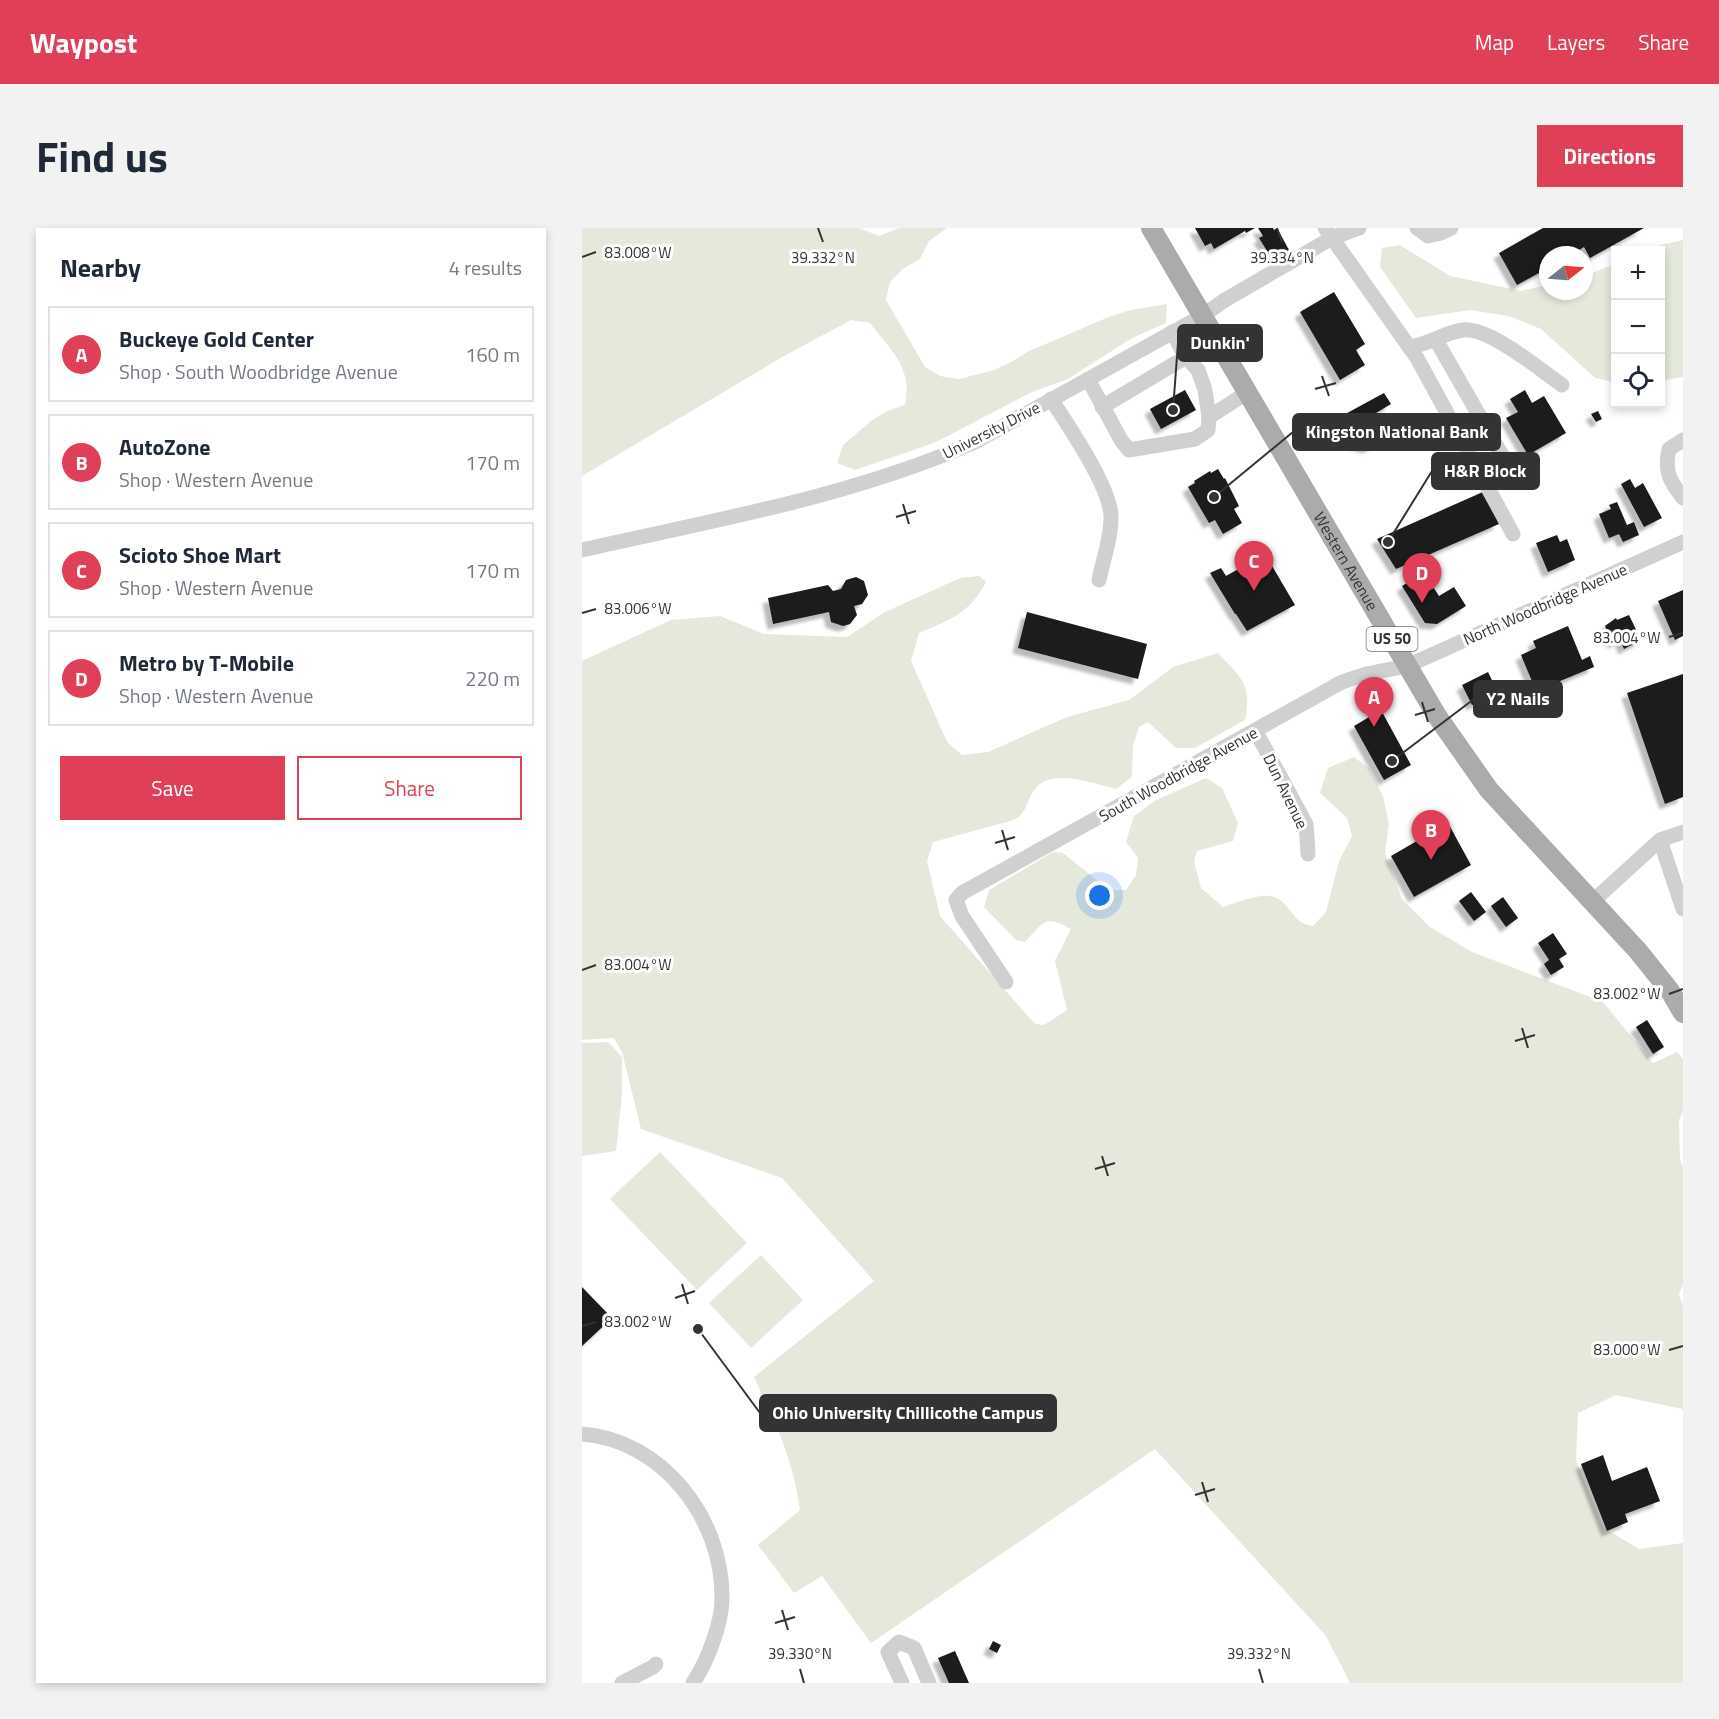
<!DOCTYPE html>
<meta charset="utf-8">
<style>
body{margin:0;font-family:"Titillium Web",sans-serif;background:#f2f2f3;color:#1f2937}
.controls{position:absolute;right:18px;top:18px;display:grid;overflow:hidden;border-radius:0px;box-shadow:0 3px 9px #0003}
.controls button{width:54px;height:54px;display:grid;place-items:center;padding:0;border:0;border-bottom:2px solid #e0e1e3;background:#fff;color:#1f2937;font:30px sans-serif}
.compass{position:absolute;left:957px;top:18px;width:54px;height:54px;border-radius:50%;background:#fff;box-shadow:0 3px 9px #0003;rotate:73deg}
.you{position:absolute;left:518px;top:668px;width:21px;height:21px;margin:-15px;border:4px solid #fff;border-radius:50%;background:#1a73e8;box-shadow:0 0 0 9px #1a73e833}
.badge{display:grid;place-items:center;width:39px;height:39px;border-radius:50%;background:#df4057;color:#fff;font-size:20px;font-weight:700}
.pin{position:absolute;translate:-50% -50px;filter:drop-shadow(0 2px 3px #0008)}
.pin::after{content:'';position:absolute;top:32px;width:21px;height:18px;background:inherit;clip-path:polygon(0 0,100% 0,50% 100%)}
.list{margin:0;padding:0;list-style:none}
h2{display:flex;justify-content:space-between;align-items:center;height:78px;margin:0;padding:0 24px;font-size:26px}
h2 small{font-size:20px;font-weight:400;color:#747a83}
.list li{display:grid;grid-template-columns:39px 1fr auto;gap:18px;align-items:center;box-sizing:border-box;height:96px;margin:0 12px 12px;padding:0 12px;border:2px solid #e0e1e3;border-radius:0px}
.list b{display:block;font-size:22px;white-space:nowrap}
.list p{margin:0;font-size:20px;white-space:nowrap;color:#747a83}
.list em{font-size:20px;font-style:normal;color:#747a83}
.actions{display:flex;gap:12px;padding:18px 24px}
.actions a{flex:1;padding:14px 0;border:2px solid #df4057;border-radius:0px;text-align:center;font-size:21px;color:#df4057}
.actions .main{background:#df4057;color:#fff}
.icon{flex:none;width:33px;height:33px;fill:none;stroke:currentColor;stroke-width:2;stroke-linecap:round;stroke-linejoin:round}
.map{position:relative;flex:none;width:1101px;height:1455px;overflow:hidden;border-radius:0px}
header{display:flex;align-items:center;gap:36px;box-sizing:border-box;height:84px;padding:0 30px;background:#df4057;color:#fff}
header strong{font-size:28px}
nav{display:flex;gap:33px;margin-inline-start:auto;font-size:21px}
.intro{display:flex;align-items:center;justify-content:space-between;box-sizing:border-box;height:144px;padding:0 36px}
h1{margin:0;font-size:42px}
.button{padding:15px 27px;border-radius:0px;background:#df4057;color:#fff;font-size:21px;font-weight:700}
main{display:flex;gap:36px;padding:0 36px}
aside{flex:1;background:#fff;border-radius:0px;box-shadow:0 3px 9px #0003}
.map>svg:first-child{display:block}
.green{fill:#e4e9dc}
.building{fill:#1a1a1a;filter:url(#shadow)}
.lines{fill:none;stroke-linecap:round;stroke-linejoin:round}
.minor{stroke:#d0d0d0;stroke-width:15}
.major{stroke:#ababab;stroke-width:20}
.ticks{fill:none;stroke:#333;stroke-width:2}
.labels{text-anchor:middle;stroke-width:6;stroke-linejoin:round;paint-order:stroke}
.shield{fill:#fff;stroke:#707070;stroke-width:1.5}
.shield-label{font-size:15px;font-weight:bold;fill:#333}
.street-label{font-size:16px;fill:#333;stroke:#fff}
.ticks-label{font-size:15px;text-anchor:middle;fill:#333;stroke:#fff;stroke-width:6;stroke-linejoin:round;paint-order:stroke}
.leader{fill:none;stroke:#333;stroke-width:2}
.callout-dot{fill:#333;stroke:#fff;stroke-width:2}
.callout{fill:#333;stroke:#333;stroke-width:2}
.callout-label{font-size:18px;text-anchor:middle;font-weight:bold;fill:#fff}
</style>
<header>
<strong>Waypost</strong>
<nav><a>Map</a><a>Layers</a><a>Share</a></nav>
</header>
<div class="intro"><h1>Find us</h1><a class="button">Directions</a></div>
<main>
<aside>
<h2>Nearby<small>4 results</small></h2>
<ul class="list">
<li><span class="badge">A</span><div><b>Buckeye Gold Center</b><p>Shop · South Woodbridge Avenue</p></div><em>160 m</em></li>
<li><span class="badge">B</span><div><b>AutoZone</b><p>Shop · Western Avenue</p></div><em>170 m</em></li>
<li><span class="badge">C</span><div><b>Scioto Shoe Mart</b><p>Shop · Western Avenue</p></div><em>170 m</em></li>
<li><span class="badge">D</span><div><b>Metro by T-Mobile</b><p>Shop · Western Avenue</p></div><em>220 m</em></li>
</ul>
<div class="actions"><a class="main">Save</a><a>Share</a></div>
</aside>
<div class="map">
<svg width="1101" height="1455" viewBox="0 0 1101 1455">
<defs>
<filter id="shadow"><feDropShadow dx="-5.5" dy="5.5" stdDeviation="1.5" flood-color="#0004"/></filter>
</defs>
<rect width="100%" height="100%" fill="#fff"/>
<g class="green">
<path d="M 0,0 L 277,0 L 297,8 L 317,0 L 365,0 L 347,13 L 338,31 L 322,40 L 308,54 L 304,72 L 343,139 L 358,148 L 377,151 L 412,142 L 429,134 L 445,124 L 529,88 L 549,82 L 585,76 L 584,95 L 550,110 L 486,151 L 450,164 L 364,209 L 346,217 L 273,242 L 255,235 L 261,217 L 289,193 L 305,183 L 323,177 C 331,139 309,123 288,95 L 269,92 L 202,128 L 0,248 Z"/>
<polygon points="1101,12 1101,149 1079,153 1078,22 1066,22 1079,17"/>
<polygon points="818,17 868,48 939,63 966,57 966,63 1002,63 1002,48 1033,36 1033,154 1013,150 959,101 926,88 888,82 834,90 798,39 800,20"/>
<path d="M 397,348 L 404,354 C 387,386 368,392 337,405 L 329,433 L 365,514 L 380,527 L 406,524 L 485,489 L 547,472 L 591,439 L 636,425 C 660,451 670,455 663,492 L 613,520 L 594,520 L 566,494 L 557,499 L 551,518 L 550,549 L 534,561 C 513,556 469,539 453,561 C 444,573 446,584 432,592 L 351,614 L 345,633 L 358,688 L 453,796 L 462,797 L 485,782 L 473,733 L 489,701 C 462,686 462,694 443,714 L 434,712 L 402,679 L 407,662 L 471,624 L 481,625 L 527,662 L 544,662 L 554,647 L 556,630 L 544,614 L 552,588 L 574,572 L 624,550 L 640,560 L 656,595 L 651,613 L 615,623 L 612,633 L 619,660 L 641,679 C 655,675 681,663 695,670 C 710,678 711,696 731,698 L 744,684 L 757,633 L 770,608 L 765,590 L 738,565 L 746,540 L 772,529 L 787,540 L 801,568 L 807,596 L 803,625 L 820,671 L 848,699 L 890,724 L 1021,774 L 1071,835 L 1095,824 L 1101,831 L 1101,883 L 1097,892 L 1098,931 L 1101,940 L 1101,1056 L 1097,1066 L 1101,1078 L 1101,1185 L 1100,1181 L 1034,1167 L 996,1185 L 994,1233 L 1022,1300 L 1057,1321 L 1101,1315 L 1101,1455 L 768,1455 L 744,1408 L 573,1221 L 289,1415 L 240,1348 L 212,1365 L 176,1317 L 218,1282 C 211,1231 194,1196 172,1149 L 292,1053 L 200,950 L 59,901 L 40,824 L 32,810 L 0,812 L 0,433 L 89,392 L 138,388 L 182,406 L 265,409 L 303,384 L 378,350 Z"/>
<polygon points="26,814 40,829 40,866 34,923 0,928 0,815"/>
<polygon points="78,924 165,1015 115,1062 28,971"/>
<polygon points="179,1027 221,1072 169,1120 127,1075"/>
</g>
<g class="building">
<polygon points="613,0 673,0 664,5 663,3 632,21 629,15 623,18"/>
<polygon points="676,0 691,0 692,2 695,0 707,22 690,31 677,10 681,8"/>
<polygon points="961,0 1062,0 1008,30 1002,19 989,27 966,27 966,40 935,57 917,25"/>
<polygon points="752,64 783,116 774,122 783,137 758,152 718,84"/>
<polygon points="603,162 614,182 579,201 568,181"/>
<polygon points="943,162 950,175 962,168 984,205 946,227 924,190 936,184 928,171"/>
<polygon points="802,165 809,176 794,185 807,208 786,220 772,216 756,190"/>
<polygon points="1016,183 1020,191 1014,194 1009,186"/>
<polygon points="636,241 642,251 643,250 657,278 652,281 660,295 641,306 633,292 627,295 606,259 613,255 612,253 628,243 629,245"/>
<polygon points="1048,251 1053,260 1061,255 1080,290 1062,299 1039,256"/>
<polygon points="903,263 917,296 814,341 795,311"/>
<polygon points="1035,274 1045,297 1052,294 1057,307 1041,314 1037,306 1027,310 1017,286 1029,281 1027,277"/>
<polygon points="975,307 978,314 985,311 993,332 966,344 954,315"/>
<polygon points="683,326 713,377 665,403 654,386 653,386 628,345 639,340 644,348"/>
<polygon points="842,345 857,368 872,359 884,378 855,396 843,395 820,358"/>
<polygon points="274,349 282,353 286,367 280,376 272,378 275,387 268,396 261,398 249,394 247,384 191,396 186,370 246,357 251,363 259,361 264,352"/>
<polygon points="1101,362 1101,408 1093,412 1076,373"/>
<polygon points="445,384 565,416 556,451 436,420"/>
<polygon points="1047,387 1059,412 1042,421 1038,412 1031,415 1023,398 1034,390 1035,392"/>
<polygon points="986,398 1000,432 1008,428 1012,439 954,463 939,427 954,420 951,413"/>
<polygon points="906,444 916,465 890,477 880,457"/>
<polygon points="1101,446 1101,569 1083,576 1045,465"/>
<polygon points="799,482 829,537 802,552 772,498"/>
<polygon points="866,595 889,637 832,669 809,628"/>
<polygon points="889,664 904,684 892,693 877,673"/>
<polygon points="921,669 936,690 924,699 909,678"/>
<polygon points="971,705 985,726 977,731 982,739 969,747 962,736 967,732 956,715"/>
<polygon points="1065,792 1082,819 1071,826 1054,799"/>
<polygon points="0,1059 30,1090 0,1118"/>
<polygon points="1021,1227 1030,1253 1065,1239 1078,1273 1043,1286 1046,1294 1025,1303 999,1236"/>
<polygon points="411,1413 419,1417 415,1425 407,1421"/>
<polygon points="373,1423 387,1455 367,1455 356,1430"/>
</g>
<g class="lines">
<g class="minor">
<polyline points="743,0 835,130 931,306"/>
<polyline points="835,0 846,8 859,5 869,0"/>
<polyline points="854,112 921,229"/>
<path d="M 827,119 C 847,117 861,105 880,102 C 906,98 957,141 980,157"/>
<polyline points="506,151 539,212 547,222 613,211 626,202 627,189 623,162 616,142 604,129 590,104"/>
<path d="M 469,171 C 486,197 527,257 529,287 C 530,308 521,331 517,352"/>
<polyline points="520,179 604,129"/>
<polyline points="627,189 666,164"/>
<path d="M 1101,212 L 1087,221 C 1082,244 1088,253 1101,270"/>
<path d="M 0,322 C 132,292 268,269 393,214 L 620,88 L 643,72 L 750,10 L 777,0"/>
<polyline points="674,504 724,596 726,626"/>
<polyline points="1078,612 1101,604"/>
<polyline points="1010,674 1078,612 1101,681"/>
<polyline points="424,754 380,688 374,672 380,665 760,454 784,446 825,438 1101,314"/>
<path d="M 0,1206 C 81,1212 140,1291 140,1368 C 141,1394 125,1434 111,1455"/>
<polyline points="40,1455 71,1439 74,1436"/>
<polyline points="320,1455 306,1424 317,1414 332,1420 347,1455"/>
</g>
<path class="major" id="s1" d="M 569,0 L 855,488 L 907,562 L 1056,723 L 1088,763 L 1101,785"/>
</g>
<path class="ticks" d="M 236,0 L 241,14M 695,0 L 700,14M 0,29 L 14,24M 740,148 L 747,168M 733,161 L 754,155M 321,276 L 327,296M 314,289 L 334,283M 0,385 L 14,381M 1087,409 L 1101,405M 840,474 L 846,494M 833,487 L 853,481M 420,602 L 426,622M 413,615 L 433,609M 0,742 L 14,737M 1087,766 L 1101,761M 940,800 L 946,820M 933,813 L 953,807M 520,928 L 526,948M 513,941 L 533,935M 100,1056 L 106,1076M 93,1070 L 113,1063M 0,1098 L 14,1094M 1087,1122 L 1101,1118M 620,1254 L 626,1274M 613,1267 L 633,1261M 200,1382 L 206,1402M 193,1395 L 213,1389M 218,1441 L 222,1455M 677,1441 L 681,1455"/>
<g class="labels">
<rect class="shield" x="784.5" y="399" width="51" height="24" rx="4.5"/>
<g class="shield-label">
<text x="810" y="416">US 50</text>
</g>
<g class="street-label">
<text transform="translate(409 202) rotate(-27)" y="6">University Drive</text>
<text dy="6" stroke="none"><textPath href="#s1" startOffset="386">Western Avenue</textPath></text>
<text transform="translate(963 376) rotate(-24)" y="6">North Woodbridge Avenue</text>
<text transform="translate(596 546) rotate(-29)" y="6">South Woodbridge Avenue</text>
<text transform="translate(704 563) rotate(64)" y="6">Dun Avenue</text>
</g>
</g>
<g class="ticks-label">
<text x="56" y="30">83.008°W</text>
<text x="241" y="35">39.332°N</text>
<text x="700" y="35">39.334°N</text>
<text x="56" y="386">83.006°W</text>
<text x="1045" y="415">83.004°W</text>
<text x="56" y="742">83.004°W</text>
<text x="1045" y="771">83.002°W</text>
<text x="56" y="1099">83.002°W</text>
<text x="1045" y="1127">83.000°W</text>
<text x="218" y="1431">39.330°N</text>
<text x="677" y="1431">39.332°N</text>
</g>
<path class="leader" d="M591 182L596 115M632 269L711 204M806 314L850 243M810 533L892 471M116 1101L178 1185"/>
<g class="callout-dot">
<circle cx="591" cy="182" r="6"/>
<circle cx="632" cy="269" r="6"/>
<circle cx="806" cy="314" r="6"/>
<circle cx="810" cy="533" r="6"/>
<circle cx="116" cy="1101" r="6"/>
</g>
<g class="callout">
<rect x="596" y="97" width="84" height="36" rx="6"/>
<rect x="711" y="186" width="207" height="36" rx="6"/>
<rect x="850" y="225" width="107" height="36" rx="6"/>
<rect x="892" y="453" width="88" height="36" rx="6"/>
<rect x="178" y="1167" width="296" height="36" rx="6"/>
</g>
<g class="callout-label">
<text x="638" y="121">Dunkin'</text>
<text x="815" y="210">Kingston National Bank</text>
<text x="903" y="249">H&amp;R Block</text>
<text x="936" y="477">Y2 Nails</text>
<text x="326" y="1191">Ohio University Chillicothe Campus</text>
</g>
</svg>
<div class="controls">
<button>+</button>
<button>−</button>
<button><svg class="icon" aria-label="locate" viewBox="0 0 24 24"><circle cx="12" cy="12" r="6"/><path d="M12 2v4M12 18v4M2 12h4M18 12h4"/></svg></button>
</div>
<svg class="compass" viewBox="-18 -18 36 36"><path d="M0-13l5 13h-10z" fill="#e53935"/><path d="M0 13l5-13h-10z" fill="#747a83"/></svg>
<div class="you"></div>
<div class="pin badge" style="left:792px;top:499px">A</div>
<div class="pin badge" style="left:849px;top:632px">B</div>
<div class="pin badge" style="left:672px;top:363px">C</div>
<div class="pin badge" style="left:840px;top:375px">D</div>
</div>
</main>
